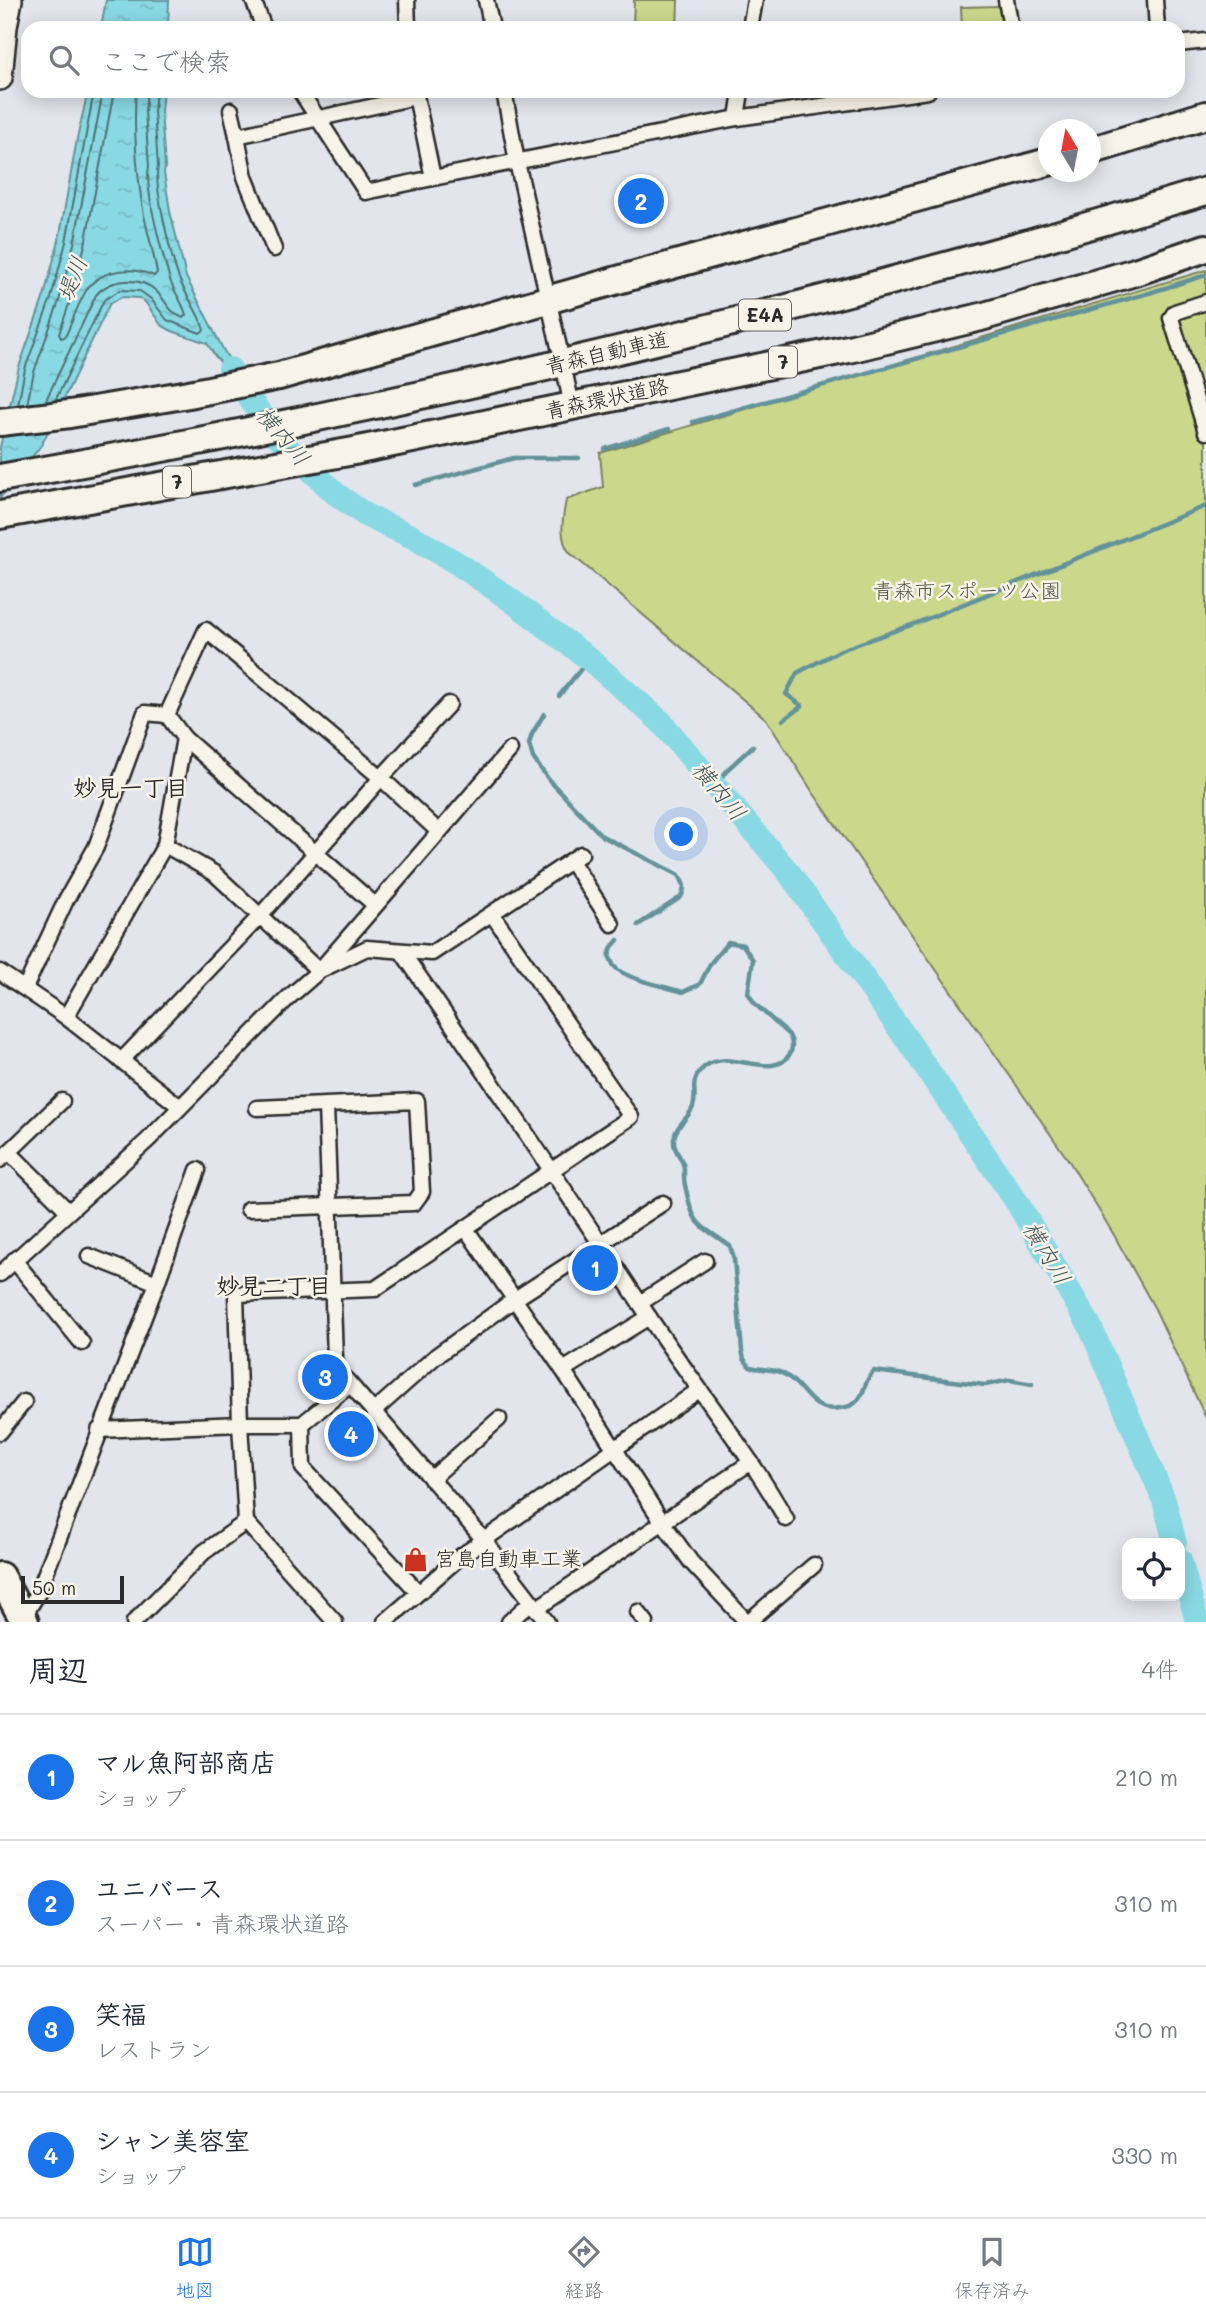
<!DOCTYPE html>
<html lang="ja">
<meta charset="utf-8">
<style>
body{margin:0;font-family:Mali,"Klee One",sans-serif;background:#f2f2f3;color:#1f2937}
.controls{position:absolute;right:21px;bottom:21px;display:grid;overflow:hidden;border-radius:14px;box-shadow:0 4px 18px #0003}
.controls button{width:63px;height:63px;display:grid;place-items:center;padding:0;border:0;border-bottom:2px solid #e0e1e3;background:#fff;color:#1f2937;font:35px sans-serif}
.compass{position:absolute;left:1038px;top:119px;width:63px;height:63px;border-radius:50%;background:#fff;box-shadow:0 4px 18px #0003;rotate:350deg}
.scale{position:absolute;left:21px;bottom:18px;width:103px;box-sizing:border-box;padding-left:7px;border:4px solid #2b2b2b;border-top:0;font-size:19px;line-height:24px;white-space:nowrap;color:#2b2b2b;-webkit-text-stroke:5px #f7f3e8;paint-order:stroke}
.you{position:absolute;left:682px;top:835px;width:24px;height:24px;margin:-18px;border:5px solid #fff;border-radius:50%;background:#1a73e8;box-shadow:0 0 0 10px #1a73e833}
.badge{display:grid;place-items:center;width:46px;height:46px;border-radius:50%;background:#1a73e8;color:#fff;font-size:23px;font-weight:700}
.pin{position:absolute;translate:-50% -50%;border:4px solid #fff;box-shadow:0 2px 7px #0006}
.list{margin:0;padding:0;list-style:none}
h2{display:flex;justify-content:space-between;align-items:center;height:91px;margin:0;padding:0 28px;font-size:30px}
h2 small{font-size:23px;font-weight:400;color:#747a83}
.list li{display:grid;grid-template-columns:46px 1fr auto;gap:21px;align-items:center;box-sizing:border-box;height:126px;padding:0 28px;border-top:2px solid #e0e1e3}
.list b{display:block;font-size:26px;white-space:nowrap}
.list p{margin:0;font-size:23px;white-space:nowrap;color:#747a83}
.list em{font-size:23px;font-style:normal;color:#747a83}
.icon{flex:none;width:38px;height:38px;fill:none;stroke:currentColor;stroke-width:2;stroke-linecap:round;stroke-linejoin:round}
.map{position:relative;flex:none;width:1206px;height:1622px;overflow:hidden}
.search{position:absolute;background:#fff;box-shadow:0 4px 18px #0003;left:21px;right:21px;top:21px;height:77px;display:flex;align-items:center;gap:18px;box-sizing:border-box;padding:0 24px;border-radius:21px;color:#747a83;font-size:26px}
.sheet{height:595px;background:#fff}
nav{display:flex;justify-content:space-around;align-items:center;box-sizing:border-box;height:98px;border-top:2px solid #e0e1e3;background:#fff;font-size:19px;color:#747a83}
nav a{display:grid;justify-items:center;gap:4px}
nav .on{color:#1a73e8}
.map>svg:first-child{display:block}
.green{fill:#cbd88c;stroke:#7b825c;stroke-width:2}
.water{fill:url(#water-ripples);stroke:#63939a;stroke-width:2}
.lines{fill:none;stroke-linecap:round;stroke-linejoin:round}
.shore{stroke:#517175;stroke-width:2}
.stream{stroke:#63939a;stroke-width:4.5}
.river{stroke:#89d9e4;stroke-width:24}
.street-casing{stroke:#2b2b2b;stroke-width:19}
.primary-casing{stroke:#2b2b2b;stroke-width:28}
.highway-casing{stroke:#2b2b2b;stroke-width:32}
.street{stroke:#f7f3e8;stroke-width:14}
.primary{stroke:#f7f3e8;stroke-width:23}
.highway{stroke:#f7f3e8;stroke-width:26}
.labels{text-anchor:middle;stroke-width:5;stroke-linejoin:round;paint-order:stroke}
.shield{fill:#f7f3e8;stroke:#686764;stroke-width:2}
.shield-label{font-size:19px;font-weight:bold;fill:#2b2b2b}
.street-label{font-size:21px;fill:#2b2b2b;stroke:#f7f3e8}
.park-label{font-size:21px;fill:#535643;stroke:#f7f3e8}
.poi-label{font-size:21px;fill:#2b2b2b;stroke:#f7f3e8;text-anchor:start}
.water-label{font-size:23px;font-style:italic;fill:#425659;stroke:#f7f3e8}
.neighbourhood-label{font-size:23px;font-weight:bold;fill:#2b2b2b;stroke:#f7f3e8}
</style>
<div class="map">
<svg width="1206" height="1622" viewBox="0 0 1206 1622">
<defs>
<pattern id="water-ripples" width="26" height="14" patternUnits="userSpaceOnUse" patternTransform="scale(1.75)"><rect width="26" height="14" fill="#89d9e4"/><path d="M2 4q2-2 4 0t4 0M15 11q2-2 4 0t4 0" fill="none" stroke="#76bac4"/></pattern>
</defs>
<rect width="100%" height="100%" fill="#e3e5ec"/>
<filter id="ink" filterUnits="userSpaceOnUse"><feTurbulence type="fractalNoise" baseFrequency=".0143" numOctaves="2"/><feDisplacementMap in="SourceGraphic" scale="14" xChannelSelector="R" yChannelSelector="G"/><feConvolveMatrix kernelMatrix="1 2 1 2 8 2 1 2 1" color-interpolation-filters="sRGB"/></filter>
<g filter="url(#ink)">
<g class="green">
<polygon points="634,0 678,0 677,28 633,28"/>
<polygon points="998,6 1004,28 962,28 961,7"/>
<path d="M 1206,270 L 1206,1418 L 1155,1309 L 1114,1235 L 1069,1161 L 812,791 L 766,719 L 570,553 C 558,539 563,517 566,500 L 603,487 L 600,453 Z"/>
</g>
<g class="water">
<polygon points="106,0 169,0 168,28 101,28"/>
<polygon points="88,91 163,91 161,111 165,167 164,173 170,211 186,277 224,351 254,402 215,356 207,343 172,331 161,325 146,303 139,298 122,297 110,303 42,444 0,498 0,447 19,367 44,296 59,240 77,139"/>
</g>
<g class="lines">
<g class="shore">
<path d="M 114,91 L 85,245 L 69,304 L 59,334 L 61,338 L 65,337 C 73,321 79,299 90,285 C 106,268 134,267 154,276 L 157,273 C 154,254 148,235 144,215 C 137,177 133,129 136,91"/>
<path d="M 55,401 L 104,300 L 120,290 L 140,291 L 151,299 L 167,320 L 200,333 L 204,330 C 199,313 187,297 180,281 C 172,261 153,184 158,166 L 154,111 L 156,91"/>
<path d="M 45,402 L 96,295 C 110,278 140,276 156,291 C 166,300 169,313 183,318 L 186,315 C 183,303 174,292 170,280 C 163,256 144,188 149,166 L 145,112 L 147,91"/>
<polyline points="27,404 34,372 59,301 74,244 103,91"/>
<polyline points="18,405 25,369 51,298 66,242 94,91"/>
</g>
<g class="stream">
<polyline points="693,422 1149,293 1206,275"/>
<polyline points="605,449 669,429"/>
<polyline points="415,485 514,458 579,458"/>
<polyline points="345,500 356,497"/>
<polyline points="559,696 589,659"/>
<path d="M 544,714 L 532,734 L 529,744 L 533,758 L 549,780 L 602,836 L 679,875 C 684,884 686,887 681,897 L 638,925"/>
<polyline points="783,720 802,706 786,694 797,673 841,650 914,624 1206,506"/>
<polyline points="716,785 729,768 753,746"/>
<path d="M 618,940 L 612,947 L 609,956 C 610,957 613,965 614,966 C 624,979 667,987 683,992 L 700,984 L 710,964 L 728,942 L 743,945 L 753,960 L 748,993 L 755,1004 L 789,1035 C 797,1049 788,1063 772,1065 C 749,1068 719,1049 700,1071 C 689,1085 698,1093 693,1107 C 689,1118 675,1126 674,1139 C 673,1150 680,1155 683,1164 C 685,1170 683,1178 685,1185 C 694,1228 697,1222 730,1246 L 734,1259 L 742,1351 L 744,1359 L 750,1367 C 762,1370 776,1368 787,1376 C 808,1390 810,1413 840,1408 C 846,1407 850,1407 855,1403 C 866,1395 863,1380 874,1371 L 985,1385 L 1010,1380 L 1032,1384"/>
</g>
<g class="river">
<polyline points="230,369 256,408 287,447 336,494 367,516 413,537 460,565 508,598 589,659 661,722 789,873 908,1041 1018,1204 1090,1326 1164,1500 1175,1543"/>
<polyline points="1180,1560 1197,1622"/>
</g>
<defs>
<g id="street">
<polyline points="253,0 264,28"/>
<polyline points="407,0 408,28"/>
<polyline points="486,0 492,28"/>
<polyline points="1006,0 1011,28"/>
<polyline points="1155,0 1157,28"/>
<polyline points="750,28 755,0"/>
<polyline points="1178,44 1206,41"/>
<polyline points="300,91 366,192 433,178"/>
<polyline points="415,91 433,178 737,118 928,91"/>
<polyline points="504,91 517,162 559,347"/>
<polyline points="231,110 237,136"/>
<polyline points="737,118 741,91"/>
<polyline points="274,249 245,177 237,136 416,97"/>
<polyline points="1206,302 1175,312 1171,318 1206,432"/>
<polyline points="566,378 572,406"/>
<polyline points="184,738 375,905"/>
<polyline points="165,845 214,873 319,971"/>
<polyline points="571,861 612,924"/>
<path d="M 402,952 C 486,1073 568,1194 649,1317 C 694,1385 746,1448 786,1519"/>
<polyline points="323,969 367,948 432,953 581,854"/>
<polyline points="0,972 66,1017 179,1106"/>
<polyline points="25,988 66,900 96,847 145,713 167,715"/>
<polyline points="66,1017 165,845 184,738 167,715 206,630 381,778 438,831"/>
<polyline points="121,1061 260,916 381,778 449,704"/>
<polyline points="326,1106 335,1358 337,1369 484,1540 547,1622"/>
<polyline points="9,1152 62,1101"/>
<polyline points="0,1160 9,1152 68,1211"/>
<polyline points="248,1209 414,1203 422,1192 417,1101 257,1108"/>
<polyline points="466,1229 563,1370 663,1523 691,1562 747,1622"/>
<polyline points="89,1256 157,1283"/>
<polyline points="14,1260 82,1343"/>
<polyline points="0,1274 148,1140 288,998 319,971 510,750"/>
<polyline points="640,1303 705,1261"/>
<polyline points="563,1370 649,1317"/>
<polyline points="373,1412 436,1356 515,1299 663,1203"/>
<polyline points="302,1424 303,1468 418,1592"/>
<polyline points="99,1430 240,1424 302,1424 350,1385"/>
<polyline points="0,1432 24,1402"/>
<polyline points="431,1479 499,1419"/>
<polyline points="536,1609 751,1462"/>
<polyline points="638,1612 646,1622"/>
<polyline points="23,1618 38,1593 157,1283 198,1170"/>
<polyline points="134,1622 204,1552 246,1522"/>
<polyline points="335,1622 246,1522 240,1424 236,1294 375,1289 631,1117 492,914"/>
<polyline points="385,1622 461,1556 699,1390"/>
<polyline points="509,1622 531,1602"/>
<polyline points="748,1622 814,1565"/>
</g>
<polyline id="primary" points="0,78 5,27 10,0"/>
<g id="highway">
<polyline points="1090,151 1206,115"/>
<polyline points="0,422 70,414 189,394 279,376 639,274 1048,162"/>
<path d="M 0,478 C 408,406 810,311 1206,191"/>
<polyline points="0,515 354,451 853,348 981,317 1135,272 1206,248"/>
<polyline points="0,1576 25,1622"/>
</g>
</defs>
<use href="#street" class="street-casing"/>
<use href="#primary" class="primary-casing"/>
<use href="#highway" class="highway-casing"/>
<use href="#street" class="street"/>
<use href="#primary" class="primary"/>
<use href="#highway" class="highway"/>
</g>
</g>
<defs>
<symbol id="shop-bare" viewBox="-9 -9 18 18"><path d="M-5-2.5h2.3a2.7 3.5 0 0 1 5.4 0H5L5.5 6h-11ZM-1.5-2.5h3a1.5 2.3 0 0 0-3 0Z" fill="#c8321e" stroke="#f7f3e8" stroke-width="2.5" paint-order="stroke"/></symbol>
</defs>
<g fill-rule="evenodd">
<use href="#shop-bare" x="398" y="1542" width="35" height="35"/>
</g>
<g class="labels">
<g class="shield">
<rect x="739" y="299.5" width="52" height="31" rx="5"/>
<rect x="769" y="346.5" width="28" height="31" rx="5"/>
<rect x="163" y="466.5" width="28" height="31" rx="5"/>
</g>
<g class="shield-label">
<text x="765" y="322">E4A</text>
<text x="783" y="369">7</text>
<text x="177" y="489">7</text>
</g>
<g class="street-label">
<text transform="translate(607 353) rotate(-13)" y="7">青森自動車道</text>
<text transform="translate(607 399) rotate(-12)" y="7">青森環状道路</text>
</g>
<g class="park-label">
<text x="967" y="598">青森市スポーツ公園</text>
</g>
<g class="poi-label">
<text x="435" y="1566">宮島自動車工業</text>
</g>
<g class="water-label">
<text transform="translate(72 279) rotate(-69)" y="8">堤川</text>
<text transform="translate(283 436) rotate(50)" y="8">横内川</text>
<text transform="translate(719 791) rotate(50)" y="8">横内川</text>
<text transform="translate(1047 1253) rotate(59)" y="8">横内川</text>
</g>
<g class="neighbourhood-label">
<text x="131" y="796">妙見一丁目</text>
<text x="274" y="1294">妙見二丁目</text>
</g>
</g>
</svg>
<div class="controls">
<button><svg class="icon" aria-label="locate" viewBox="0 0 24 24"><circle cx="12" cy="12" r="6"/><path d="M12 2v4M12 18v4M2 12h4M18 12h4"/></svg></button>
</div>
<svg class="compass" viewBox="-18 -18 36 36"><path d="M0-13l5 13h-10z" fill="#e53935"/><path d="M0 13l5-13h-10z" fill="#747a83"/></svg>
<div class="scale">50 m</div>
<div class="you"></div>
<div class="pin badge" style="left:595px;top:1268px">1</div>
<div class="pin badge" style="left:641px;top:201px">2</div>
<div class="pin badge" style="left:325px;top:1377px">3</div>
<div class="pin badge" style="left:351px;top:1434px">4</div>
<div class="search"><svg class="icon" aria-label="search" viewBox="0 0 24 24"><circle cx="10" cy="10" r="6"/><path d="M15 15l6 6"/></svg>ここで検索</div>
</div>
<section class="sheet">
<h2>周辺<small>4件</small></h2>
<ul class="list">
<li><span class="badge">1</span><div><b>マル魚阿部商店</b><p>ショップ</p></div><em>210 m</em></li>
<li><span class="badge">2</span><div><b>ユニバース</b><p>スーパー · 青森環状道路</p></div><em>310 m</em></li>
<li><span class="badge">3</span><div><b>笑福</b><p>レストラン</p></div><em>310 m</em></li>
<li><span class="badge">4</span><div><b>シャン美容室</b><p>ショップ</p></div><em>330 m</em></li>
</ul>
</section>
<nav>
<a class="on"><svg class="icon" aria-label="map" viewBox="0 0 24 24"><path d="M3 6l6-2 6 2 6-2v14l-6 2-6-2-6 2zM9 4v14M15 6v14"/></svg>地図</a>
<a><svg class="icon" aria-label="directions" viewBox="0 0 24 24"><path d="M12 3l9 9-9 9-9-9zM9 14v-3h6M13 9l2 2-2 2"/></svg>経路</a>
<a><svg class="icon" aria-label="saved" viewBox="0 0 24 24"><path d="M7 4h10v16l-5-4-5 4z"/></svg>保存済み</a>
</nav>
